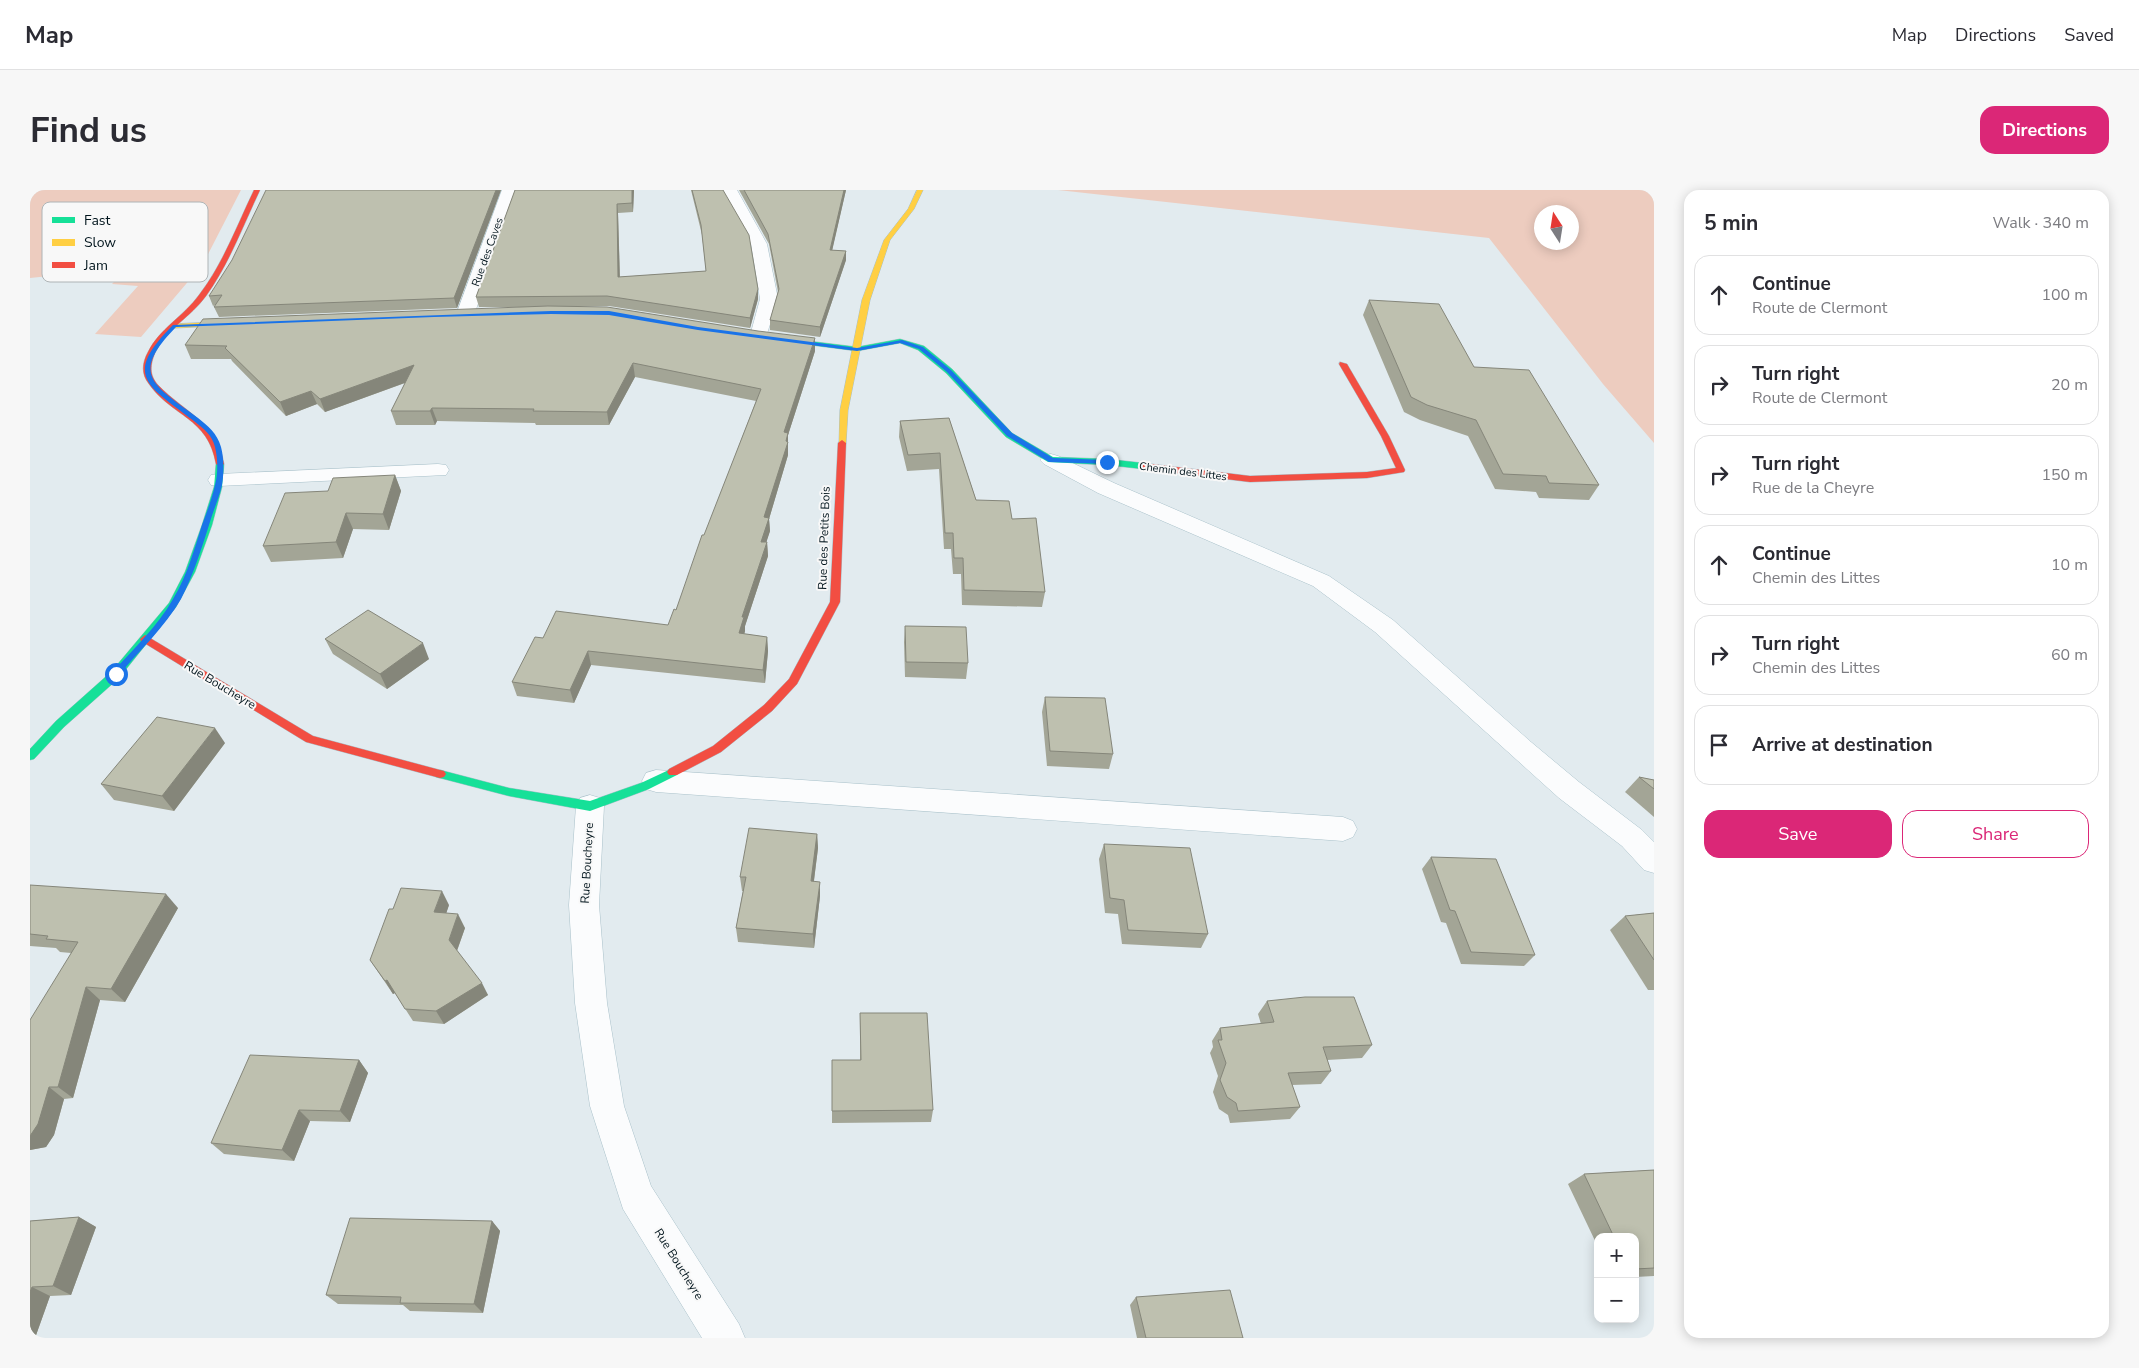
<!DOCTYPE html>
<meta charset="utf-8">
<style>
body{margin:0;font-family:"Nunito Sans",sans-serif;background:#f7f7f7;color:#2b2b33}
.controls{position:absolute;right:15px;bottom:15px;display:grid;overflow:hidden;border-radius:10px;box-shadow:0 2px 12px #0003}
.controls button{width:45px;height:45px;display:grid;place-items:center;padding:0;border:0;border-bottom:1px solid #e1e1e2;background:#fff;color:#2b2b33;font:25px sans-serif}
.compass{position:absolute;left:1504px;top:15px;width:45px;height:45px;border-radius:50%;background:#fff;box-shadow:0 2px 12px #0003;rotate:348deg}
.stop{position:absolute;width:15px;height:15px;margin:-11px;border:4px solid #1a73e8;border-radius:50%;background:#fff}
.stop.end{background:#1a73e8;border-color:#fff;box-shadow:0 1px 5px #0008}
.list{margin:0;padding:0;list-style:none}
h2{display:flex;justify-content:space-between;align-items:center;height:65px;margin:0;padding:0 20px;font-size:21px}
h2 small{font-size:16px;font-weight:400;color:#7c7c81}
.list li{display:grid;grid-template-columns:32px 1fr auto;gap:15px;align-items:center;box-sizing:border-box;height:80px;margin:0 10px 10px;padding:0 10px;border:1px solid #e1e1e2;border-radius:15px}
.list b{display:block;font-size:19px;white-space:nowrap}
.list p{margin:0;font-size:16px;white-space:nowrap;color:#7c7c81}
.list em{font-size:16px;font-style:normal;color:#7c7c81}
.actions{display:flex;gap:10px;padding:15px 20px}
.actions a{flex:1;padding:11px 0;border:1px solid #db2777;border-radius:15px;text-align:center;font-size:18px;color:#db2777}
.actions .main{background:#db2777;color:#fff}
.icon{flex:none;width:28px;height:28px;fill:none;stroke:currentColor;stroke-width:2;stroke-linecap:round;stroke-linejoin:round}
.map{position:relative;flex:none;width:1624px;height:1148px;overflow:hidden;border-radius:15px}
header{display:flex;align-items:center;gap:30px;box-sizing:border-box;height:70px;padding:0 25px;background:#fff;border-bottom:1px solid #e1e1e2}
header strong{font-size:24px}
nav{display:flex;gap:28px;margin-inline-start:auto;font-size:18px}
.intro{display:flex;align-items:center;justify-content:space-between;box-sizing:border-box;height:120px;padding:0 30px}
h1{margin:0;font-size:35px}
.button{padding:12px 22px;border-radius:15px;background:#db2777;color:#fff;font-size:18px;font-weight:700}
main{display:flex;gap:30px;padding:0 30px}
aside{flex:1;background:#fff;border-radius:15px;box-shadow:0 2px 12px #0003}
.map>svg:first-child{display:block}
.green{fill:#edccbf;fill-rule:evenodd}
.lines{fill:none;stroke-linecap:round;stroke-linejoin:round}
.street-casing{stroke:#a9c1ca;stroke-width:1}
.fast-casing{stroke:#a9c1ca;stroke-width:1}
.slow-casing{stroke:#a9c1ca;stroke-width:1}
.jam-casing{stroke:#a9c1ca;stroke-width:1}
.street{fill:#fbfcfd;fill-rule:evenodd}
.fast{fill:#16e098;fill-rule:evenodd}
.slow{fill:#ffcf43;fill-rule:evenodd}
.jam{fill:#f24e42;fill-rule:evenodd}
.wall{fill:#a3a596}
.shaded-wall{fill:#85867a}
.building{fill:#bec0af;stroke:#85867a}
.route{fill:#1a73e8}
.labels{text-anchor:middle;stroke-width:4;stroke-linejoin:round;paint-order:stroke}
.far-street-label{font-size:11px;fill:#00141c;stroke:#f8f8f8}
.street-label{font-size:12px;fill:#00141c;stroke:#f8f8f8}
.key{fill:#f8f8f8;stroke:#aeb4b6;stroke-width:1}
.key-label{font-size:14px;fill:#00141c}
</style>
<header>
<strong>Map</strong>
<nav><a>Map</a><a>Directions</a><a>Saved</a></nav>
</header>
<div class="intro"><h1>Find us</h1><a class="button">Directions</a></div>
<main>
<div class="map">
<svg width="1624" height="1148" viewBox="0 0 1624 1148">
<rect width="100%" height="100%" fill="#e2ebef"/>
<g class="green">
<polygon points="0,0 211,0 173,74 111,147 65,144 108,96 82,94 97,78 0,88"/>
<path d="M 1028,0 L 1624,0 L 1624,253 L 1573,194 L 1459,48 ZM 1512,22 L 1542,22 L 1542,52 L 1512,52 Z"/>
</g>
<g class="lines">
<defs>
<g id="street">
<polygon points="472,0 488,0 444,125 441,129 435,130 429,129 426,125"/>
<polygon points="691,0 707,0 737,54 748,109 735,150 729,152 723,150 720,146 730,109 721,54"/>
<polygon points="1021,264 1028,266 1084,293 1299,386 1363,430 1501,552 1549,592 1612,640 1624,652 1624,683 1614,680 1592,656 1529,608 1345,442 1283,396 1068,303 1014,274 1010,270 1014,266"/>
<polygon points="408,274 416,275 419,280 416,285 189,296 181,295 178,290 181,285 189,284"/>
<polygon points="626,580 1313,627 1323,631 1327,639 1323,647 1313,651 626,602 616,599 612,591 616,583"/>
<polygon points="560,605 570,608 574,616 569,715 577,813 594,916 621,996 709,1134 715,1148 672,1148 593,1019 560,916 545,813 539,715 546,616 550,608"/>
</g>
<g id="fast">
<polygon points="746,147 827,157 870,149 894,156 922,179 982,243 1023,267 1077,269 1113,273 1117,276 1113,279 1077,275 1018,272 976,247 916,183 888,160 870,153 827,161 749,151 745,149"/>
<polygon points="190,271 194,274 192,297 182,335 165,382 146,417 89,488 34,537 4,569 0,570 0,559 26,531 81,482 139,413 155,382 172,335 184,297 186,274"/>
<polygon points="643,578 647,579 649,582 647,585 619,599 560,621 479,606 410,588 406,587 404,584 406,581 410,580 479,598 560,611 611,593"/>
</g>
<g id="slow">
<polygon points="887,0 893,0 884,19 860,50 840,110 818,220 816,253 815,255 809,255 810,220 832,110 854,50 878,19"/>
<polygon points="206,131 210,133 209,135 145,138 141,136 145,134"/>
</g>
<g id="jam">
<path d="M 224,0 L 230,0 C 213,36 199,74 176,106 C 161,127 135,140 125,163 C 120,175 119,185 128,195 C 155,223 187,232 194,274 L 190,277 L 186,274 C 178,227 142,227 119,194 C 111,184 112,173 118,162 C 129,139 154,126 169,105 C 193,74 207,35 224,0 Z"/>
<polygon points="1310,172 1317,174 1359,246 1375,280 1374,282 1337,288 1220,292 1113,279 1109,276 1113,273 1220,286 1337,282 1366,278 1351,246 1309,174"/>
<polygon points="812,250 816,253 810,412 767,494 742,521 691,562 647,585 639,585 637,582 639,579 683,556 734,515 759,489 800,412 808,253"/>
<polygon points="115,445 283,546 410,580 414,581 416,584 414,587 410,588 276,552 111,451 110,449"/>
</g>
</defs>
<use href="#street" class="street-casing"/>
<use href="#fast" class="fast-casing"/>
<use href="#slow" class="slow-casing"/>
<use href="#jam" class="jam-casing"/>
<use href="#street" class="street"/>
<use href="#fast" class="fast"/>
<use href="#slow" class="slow"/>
<use href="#jam" class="jam"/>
</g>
<g class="wall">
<polygon points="471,0 427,118 189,127 184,117 185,115 183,116 179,106"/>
<polygon points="485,0 604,0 603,22 588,23 590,87 676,81 672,45 661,0 693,0 728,99 728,109 720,138 579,116 548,116 785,161 758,245 758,265 739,329 740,341 736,352 737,352 738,366 715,436 715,441 714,444 737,447 738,461 735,493 561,475 544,513 487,506 482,492 513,448 638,435 646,420 726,211 605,187 579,235 506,235 505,233 407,231 405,235 366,235 361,221 375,193 295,222 287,214 256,226 202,171 201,169 161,169 155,155 495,117 449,117 446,107"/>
<polygon points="709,0 816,0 802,60 816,61 816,70 790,147 740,140 740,130 748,102 739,54"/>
<polygon points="1339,110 1444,177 1569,295 1559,310 1509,308 1506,302 1465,299 1438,246 1390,230 1374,222 1333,125"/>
<polygon points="919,228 946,310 982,329 1015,402 1012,417 932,415 931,384 923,384 921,359 914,359 909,279 877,281 869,247 870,231"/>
<polygon points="365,285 371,301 359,340 323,339 313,368 241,372 233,356 298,301"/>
<polygon points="875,436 938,473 936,489 875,487 874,452"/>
<polygon points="295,449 399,469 357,499 303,464"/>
<polygon points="1015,507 1083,564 1079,579 1017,576 1012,522"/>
<polygon points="195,553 144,621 84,610 71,594"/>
<polygon points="1609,587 1624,590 1624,627 1595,602"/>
<polygon points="787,644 788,658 784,691 790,706 784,758 708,752 706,738 713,701 712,701 710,687"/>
<polygon points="1074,654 1178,744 1171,758 1092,754 1088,724 1075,723 1069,669"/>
<polygon points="1401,667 1505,765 1494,776 1431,774 1416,733 1411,732 1392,679"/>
<polygon points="0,695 148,718 95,812 70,810 43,908 34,909 24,945 16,957 0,960 41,763 30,762 26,758 0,756"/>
<polygon points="419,715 416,723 435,738 427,761 458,805 414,834 383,831 365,803 363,804 340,770"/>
<polygon points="1624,723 1624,800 1618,800 1580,740 1595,726"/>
<polygon points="1237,811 1342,855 1332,868 1297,870 1301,881 1291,894 1262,895 1270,917 1260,929 1200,933 1198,925 1189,919 1183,902 1188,886 1180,863 1183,857 1182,851 1190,838 1231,834 1228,824"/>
<polygon points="830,823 903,920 901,932 802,933 802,870 830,870"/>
<polygon points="329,870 338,883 320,932 280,931 264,971 194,964 181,953"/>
<polygon points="1624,980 1624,1086 1605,1087 1605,1047 1568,1047 1568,1057 1538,994 1554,984"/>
<polygon points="49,1027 66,1037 41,1105 20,1106 5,1148 0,1148 0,1031"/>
<polygon points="462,1031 470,1041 453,1123 380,1121 373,1115 308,1114 296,1105"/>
<polygon points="1106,1107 1213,1148 1107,1148 1100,1115"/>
</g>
<g class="shaded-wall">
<polygon points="466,0 471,0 427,118 424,108"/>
<polygon points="602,0 604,0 603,22 602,13"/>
<polygon points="814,0 816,0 800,70 800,60"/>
<polygon points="587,14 588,23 590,97 588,87"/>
<polygon points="816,61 816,70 790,147 790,137"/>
<polygon points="728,99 728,109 720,138 720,128"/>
<polygon points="785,148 785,161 758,245 758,265 739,329 740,341 732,366 731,352 734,327 754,242"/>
<polygon points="603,173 605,187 579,235 577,222"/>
<polygon points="384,175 388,188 295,222 290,209"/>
<polygon points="281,201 287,214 256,226 250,212"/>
<polygon points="402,218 407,231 405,235 400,221"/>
<polygon points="365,285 371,301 359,340 353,324"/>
<polygon points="316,323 323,339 313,368 306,352"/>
<polygon points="737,352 738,366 715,436 715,441 711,457 709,443 712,427"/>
<polygon points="737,447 738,461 735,493 733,480"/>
<polygon points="393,453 399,469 357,499 350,484"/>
<polygon points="558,461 561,475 544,513 540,500"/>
<polygon points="185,538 195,553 144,621 132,606"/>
<polygon points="787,644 788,658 782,705 781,691"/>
<polygon points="790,692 790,706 784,758 783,744"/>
<polygon points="412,701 419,715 412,736 404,722"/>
<polygon points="136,704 148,718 95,812 81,799"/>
<polygon points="428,724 435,738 426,763 419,750"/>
<polygon points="357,790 365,803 363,804 355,791"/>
<polygon points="452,793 458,805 414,834 406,821"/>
<polygon points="56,797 70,810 43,908 28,897"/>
<polygon points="329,870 338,883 320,932 310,921"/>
<polygon points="19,897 34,909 24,945 16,957 0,960 0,946"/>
<polygon points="269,920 280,931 264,971 252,960"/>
<polygon points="49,1027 66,1037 41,1105 23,1096"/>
<polygon points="462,1031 470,1041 453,1123 444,1114"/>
<polygon points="2,1097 20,1106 5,1148 0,1148 0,1102"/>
</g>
<g class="building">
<polygon points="236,0 466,0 424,108 184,117 192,105 179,106 202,70"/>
<polygon points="485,0 602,0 602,13 587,14 588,87 676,81 671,35 662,0 693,0 719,45 728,99 720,128 577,106 446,107"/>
<polygon points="714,0 814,0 800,60 816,61 790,137 740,130 749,99 738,44"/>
<polygon points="1339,110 1409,114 1444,177 1499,180 1569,295 1519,293 1516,286 1473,284 1446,230 1397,215 1381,207"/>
<polygon points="518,116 577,117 728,141 785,148 754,242 758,243 756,251 758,252 734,327 739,328 731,352 737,352 712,427 714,427 709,443 737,447 733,480 558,461 540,500 482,492 505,447 513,448 526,421 638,435 644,419 646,420 672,345 674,345 731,199 603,173 577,222 503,221 504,219 402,218 400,221 361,221 384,175 290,209 281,201 250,212 195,158 197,156 155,155 173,129"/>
<polygon points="919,228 946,310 979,311 982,329 1006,328 1015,402 934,400 933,368 924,368 923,343 915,343 910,263 878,265 870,231"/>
<polygon points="365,285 353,324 316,323 306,352 233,356 255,303 298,301 303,288"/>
<polygon points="338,420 393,453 350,484 295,449"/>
<polygon points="875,436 936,437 938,473 876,472"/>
<polygon points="1015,507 1075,508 1083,564 1020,561"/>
<polygon points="127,527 185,538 132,606 71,594"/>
<polygon points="1609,587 1624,590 1624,599"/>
<polygon points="719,638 787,644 781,691 790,692 783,744 706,738 716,687 710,687"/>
<polygon points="1074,654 1160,658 1178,744 1098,740 1094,710 1080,708"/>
<polygon points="1401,667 1466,669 1505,765 1441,762 1425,721 1420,720"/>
<polygon points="0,695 136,704 81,799 56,797 28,897 19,897 8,934 0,946 0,830 48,752 16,749 18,746 0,744"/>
<polygon points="371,698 412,701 404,722 428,724 419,750 452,793 406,821 375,819 357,790 355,791 340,770 359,719 363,719"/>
<polygon points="1624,723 1624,770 1595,726"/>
<polygon points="1275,807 1324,807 1342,855 1293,857 1301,881 1258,883 1270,917 1208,921 1206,913 1197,907 1190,890 1196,873 1188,850 1192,850 1190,838 1244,832 1237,811"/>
<polygon points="830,823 897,823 903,920 802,921 802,870 831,870"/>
<polygon points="220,865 329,870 310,921 269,920 252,960 181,953"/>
<polygon points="1624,980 1624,1078 1605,1079 1605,1047 1584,1047 1554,984"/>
<polygon points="49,1027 23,1096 2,1097 0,1102 0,1031"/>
<polygon points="320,1028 462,1031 444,1114 370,1113 371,1107 296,1105"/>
<polygon points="1200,1100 1213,1148 1116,1148 1106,1107"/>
</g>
<path class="route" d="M 521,121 L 579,121 L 668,137 L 827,158 L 872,150 L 893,157 L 921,180 L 982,243 L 1023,268 L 1077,270 L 1080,272 L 1077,274 L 1019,272 L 977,246 L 917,182 L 889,159 L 870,153 L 827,161 L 668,140 L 579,125 L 521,124 L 404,127 L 146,137 C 98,186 125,195 168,228 C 178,236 187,243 191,257 C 194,268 194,283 192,295 C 189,308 183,321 179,335 C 171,360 163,386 151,409 C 135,437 109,461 88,486 L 83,486 L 83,482 C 103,459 128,436 143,409 C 157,386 164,360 172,335 C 177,322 182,308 185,295 C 188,284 188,269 185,257 C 182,245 174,239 164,231 C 119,196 91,187 143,135 Z"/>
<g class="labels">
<g class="far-street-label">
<text transform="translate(457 62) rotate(-70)" y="4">Rue des Caves</text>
<text transform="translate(1153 281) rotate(7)" y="4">Chemin des Littes</text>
</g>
<g class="street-label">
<text transform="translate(794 348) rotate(-88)" y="4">Rue des Petits Bois</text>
<text transform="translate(190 495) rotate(31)" y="4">Rue Boucheyre</text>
<text transform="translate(557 673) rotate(-87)" y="4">Rue Boucheyre</text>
<text transform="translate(649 1074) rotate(58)" y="4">Rue Boucheyre</text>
</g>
</g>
<rect x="12" y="12" width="166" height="80" rx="8" class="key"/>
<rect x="22" y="27" width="23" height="6" fill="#16e098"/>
<rect x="22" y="49" width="23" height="7" fill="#ffcf43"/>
<rect x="22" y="72" width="23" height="6" fill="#f24e42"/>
<g class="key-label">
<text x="54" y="35">Fast</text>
<text x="54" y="57">Slow</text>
<text x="54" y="80">Jam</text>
</g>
</svg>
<div class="controls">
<button>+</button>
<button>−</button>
</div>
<svg class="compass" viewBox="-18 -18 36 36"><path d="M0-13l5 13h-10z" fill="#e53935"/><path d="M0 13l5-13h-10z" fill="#7c7c81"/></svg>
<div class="stop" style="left:86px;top:484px"></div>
<div class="stop end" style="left:1077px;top:272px"></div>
</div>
<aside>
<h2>5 min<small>Walk · 340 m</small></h2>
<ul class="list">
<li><svg class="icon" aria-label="ahead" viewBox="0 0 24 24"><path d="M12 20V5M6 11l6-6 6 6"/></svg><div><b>Continue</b><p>Route de Clermont</p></div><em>100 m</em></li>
<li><svg class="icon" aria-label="right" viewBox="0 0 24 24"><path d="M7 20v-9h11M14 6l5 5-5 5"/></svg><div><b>Turn right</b><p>Route de Clermont</p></div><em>20 m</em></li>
<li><svg class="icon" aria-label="right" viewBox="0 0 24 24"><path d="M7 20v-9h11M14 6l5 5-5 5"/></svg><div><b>Turn right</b><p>Rue de la Cheyre</p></div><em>150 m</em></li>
<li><svg class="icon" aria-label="ahead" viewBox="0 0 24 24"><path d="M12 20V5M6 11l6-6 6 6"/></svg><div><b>Continue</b><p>Chemin des Littes</p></div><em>10 m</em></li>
<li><svg class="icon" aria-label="right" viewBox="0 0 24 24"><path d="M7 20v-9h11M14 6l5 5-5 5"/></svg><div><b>Turn right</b><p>Chemin des Littes</p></div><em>60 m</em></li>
<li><svg class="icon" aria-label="arrive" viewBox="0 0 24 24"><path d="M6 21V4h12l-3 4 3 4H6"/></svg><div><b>Arrive at destination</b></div></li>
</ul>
<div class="actions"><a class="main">Save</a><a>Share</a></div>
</aside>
</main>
